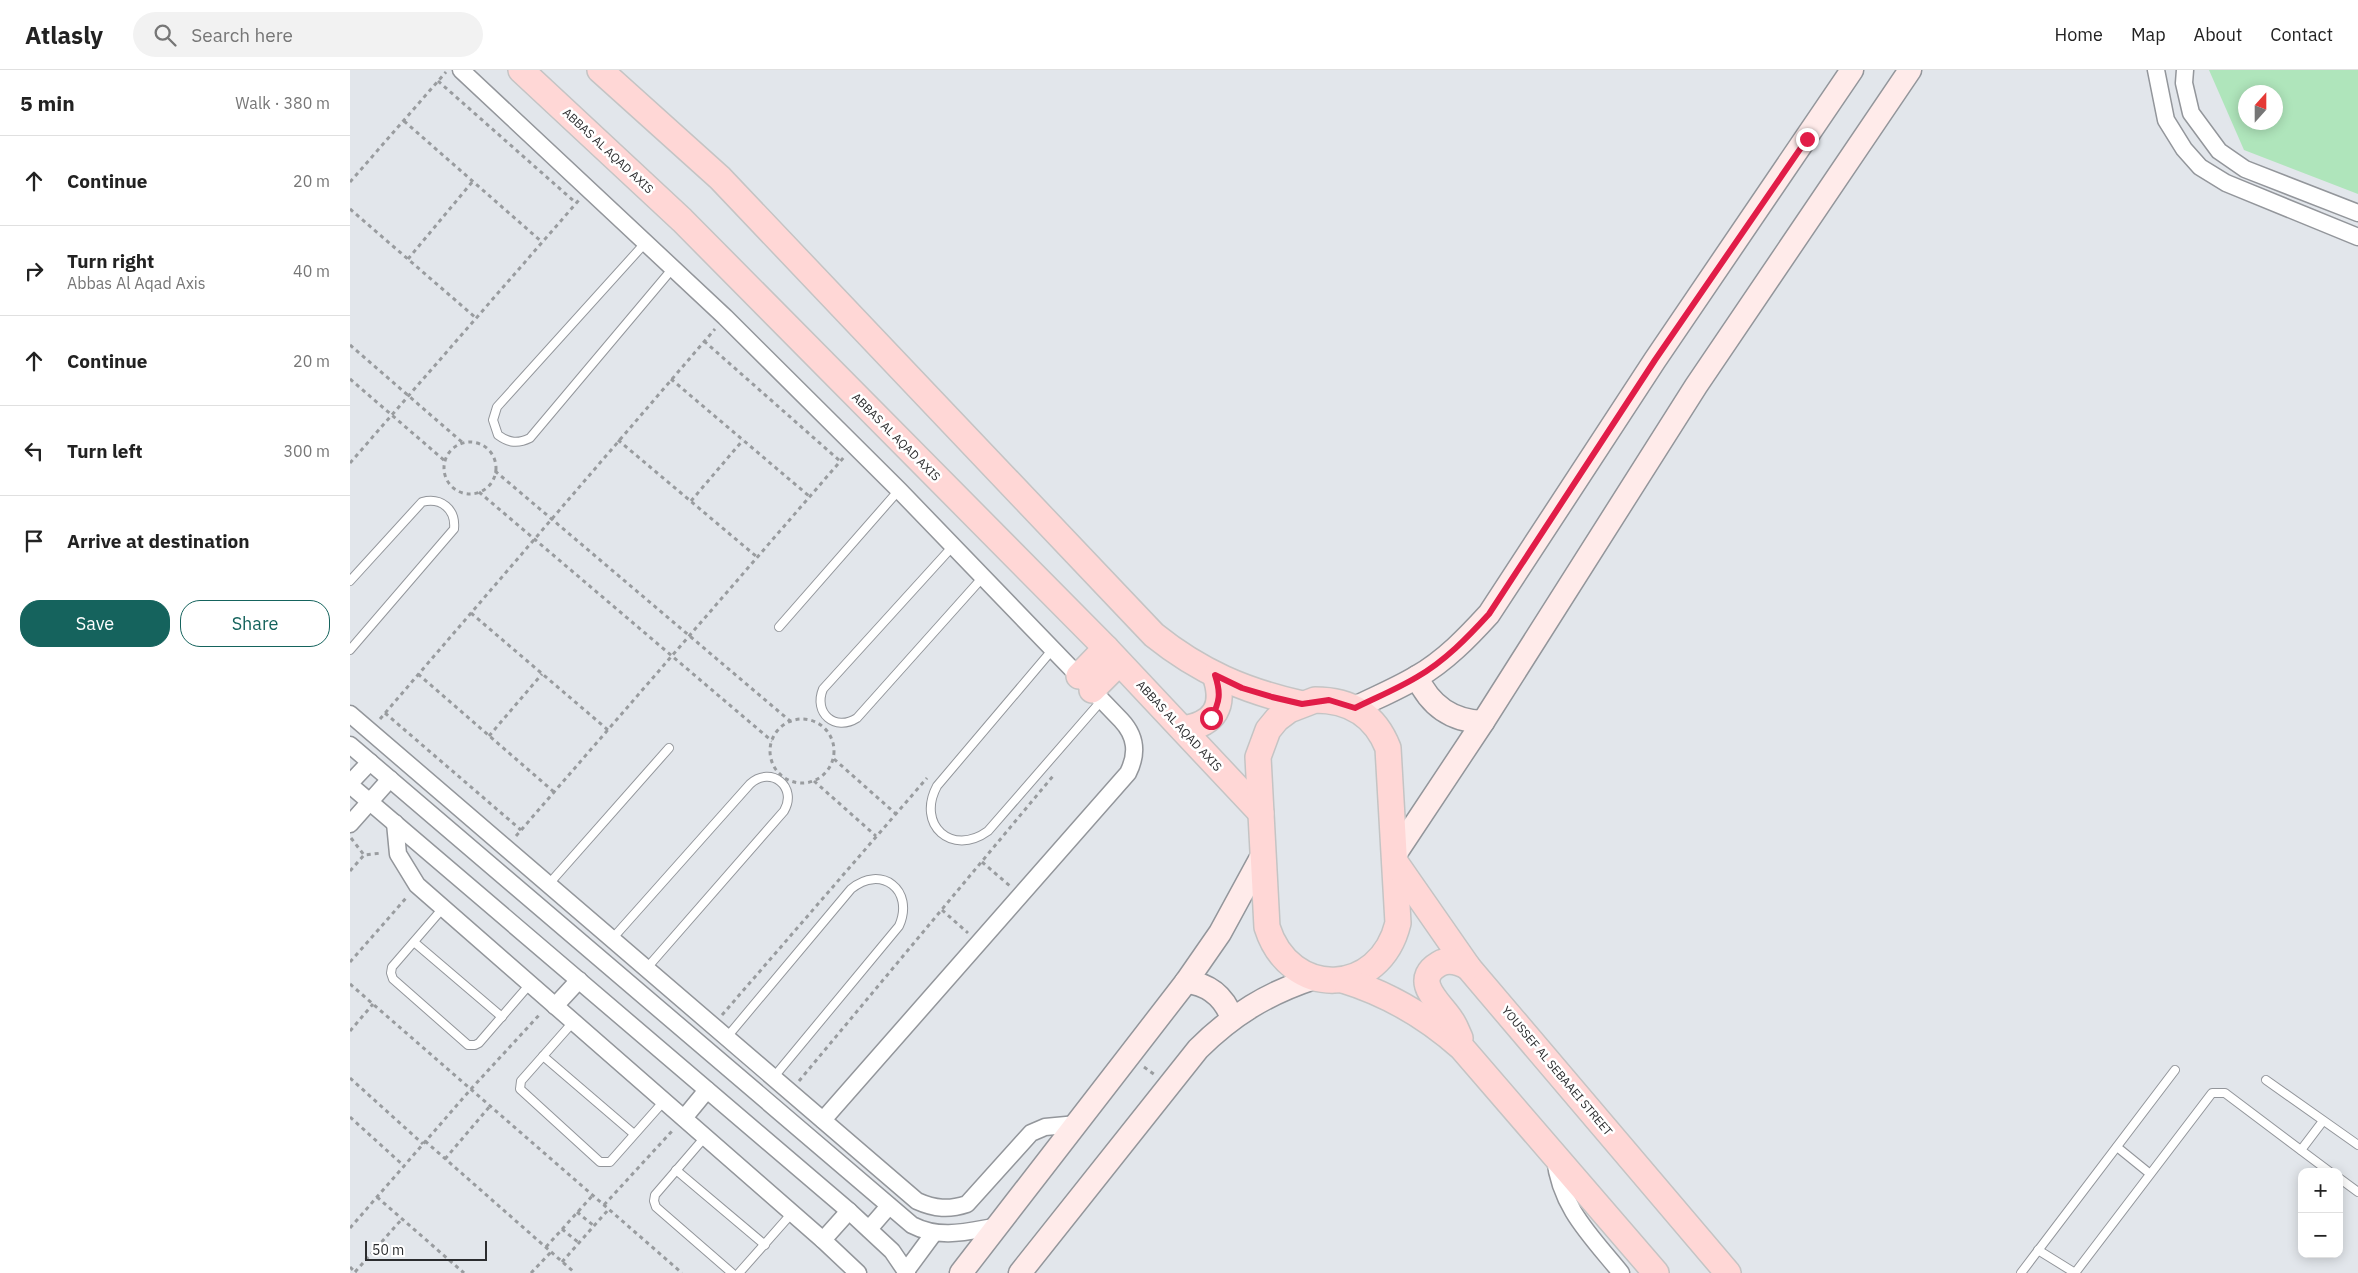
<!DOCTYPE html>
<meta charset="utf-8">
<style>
body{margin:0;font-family:"IBM Plex Sans",sans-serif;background:#f2f2f2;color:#222}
.controls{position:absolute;right:15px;bottom:15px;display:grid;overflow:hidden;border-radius:10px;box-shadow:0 2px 12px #0003}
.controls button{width:45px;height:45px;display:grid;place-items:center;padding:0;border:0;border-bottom:1px solid #e0e0e0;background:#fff;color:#222;font:25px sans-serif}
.compass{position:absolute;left:1888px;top:15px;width:45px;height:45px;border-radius:50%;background:#fff;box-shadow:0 2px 12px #0003;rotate:21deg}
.scale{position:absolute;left:15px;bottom:12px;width:122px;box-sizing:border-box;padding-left:5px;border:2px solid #2b2c2e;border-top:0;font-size:14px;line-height:18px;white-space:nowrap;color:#2b2c2e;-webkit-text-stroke:4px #fff;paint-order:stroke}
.stop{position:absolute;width:15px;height:15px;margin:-11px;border:4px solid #e11d48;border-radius:50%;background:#fff}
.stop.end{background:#e11d48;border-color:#fff;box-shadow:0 1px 5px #0008}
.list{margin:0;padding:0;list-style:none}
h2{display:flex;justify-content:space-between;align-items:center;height:65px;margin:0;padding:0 20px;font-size:21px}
h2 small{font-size:16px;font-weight:400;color:#767676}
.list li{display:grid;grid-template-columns:32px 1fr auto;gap:15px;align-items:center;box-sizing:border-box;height:90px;padding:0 20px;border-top:1px solid #e0e0e0}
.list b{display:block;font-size:19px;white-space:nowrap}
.list p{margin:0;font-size:16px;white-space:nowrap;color:#767676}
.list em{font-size:16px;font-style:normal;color:#767676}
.actions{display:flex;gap:10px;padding:15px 20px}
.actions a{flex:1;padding:11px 0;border:1px solid #15635d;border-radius:20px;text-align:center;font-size:18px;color:#15635d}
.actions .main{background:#15635d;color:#fff}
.icon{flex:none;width:28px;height:28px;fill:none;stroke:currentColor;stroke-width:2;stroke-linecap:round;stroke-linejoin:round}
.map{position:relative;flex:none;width:2008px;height:1203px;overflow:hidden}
header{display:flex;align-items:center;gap:30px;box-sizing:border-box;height:70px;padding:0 25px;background:#fff;border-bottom:1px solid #e0e0e0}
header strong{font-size:24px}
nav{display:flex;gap:28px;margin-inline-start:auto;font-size:18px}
.search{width:350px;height:45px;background:#f2f2f2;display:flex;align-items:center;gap:12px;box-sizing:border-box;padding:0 18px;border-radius:28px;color:#767676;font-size:19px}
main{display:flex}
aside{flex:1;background:#fff}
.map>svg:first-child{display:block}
.green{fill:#afe5bb;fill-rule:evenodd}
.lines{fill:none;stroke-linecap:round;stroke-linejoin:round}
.lane-casing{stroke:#93969b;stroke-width:10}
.street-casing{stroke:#93969b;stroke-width:19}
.secondary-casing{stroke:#93969b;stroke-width:25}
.primary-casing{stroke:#c4c4c4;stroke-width:28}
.path{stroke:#999c9f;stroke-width:3;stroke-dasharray:4 4;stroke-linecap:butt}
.lane{stroke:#fff;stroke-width:8}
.street{stroke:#fff;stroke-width:16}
.secondary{stroke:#ffebea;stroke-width:22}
.primary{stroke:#ffd7d6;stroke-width:25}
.route{stroke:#e11d48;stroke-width:6}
.labels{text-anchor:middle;stroke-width:5;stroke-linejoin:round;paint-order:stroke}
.street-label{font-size:12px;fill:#2b2c2e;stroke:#fff}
</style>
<header>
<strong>Atlasly</strong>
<div class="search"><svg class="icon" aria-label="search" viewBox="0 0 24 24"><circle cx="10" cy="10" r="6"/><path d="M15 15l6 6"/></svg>Search here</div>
<nav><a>Home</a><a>Map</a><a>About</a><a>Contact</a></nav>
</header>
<main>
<aside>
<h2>5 min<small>Walk · 380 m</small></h2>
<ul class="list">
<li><svg class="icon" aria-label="ahead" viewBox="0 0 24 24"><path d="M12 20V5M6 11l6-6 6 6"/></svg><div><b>Continue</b></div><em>20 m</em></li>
<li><svg class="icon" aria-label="right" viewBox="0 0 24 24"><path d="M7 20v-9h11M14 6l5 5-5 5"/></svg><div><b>Turn right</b><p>Abbas Al Aqad Axis</p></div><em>40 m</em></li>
<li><svg class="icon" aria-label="ahead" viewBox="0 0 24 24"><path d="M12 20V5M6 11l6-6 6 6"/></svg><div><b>Continue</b></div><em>20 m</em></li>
<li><svg class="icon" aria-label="left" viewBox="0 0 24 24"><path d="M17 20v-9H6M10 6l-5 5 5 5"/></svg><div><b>Turn left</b></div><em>300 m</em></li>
<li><svg class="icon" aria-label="arrive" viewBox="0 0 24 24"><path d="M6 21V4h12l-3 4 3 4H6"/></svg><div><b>Arrive at destination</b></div></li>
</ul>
<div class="actions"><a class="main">Save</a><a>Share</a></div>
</aside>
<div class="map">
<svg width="2008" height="1203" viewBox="0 0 2008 1203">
<rect width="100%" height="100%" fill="#e2e6eb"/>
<path class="green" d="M 1859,0 L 2008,0 L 2008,124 L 1894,80 ZM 1896,22 L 1926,22 L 1926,52 L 1896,52 Z"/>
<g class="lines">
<defs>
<g id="lane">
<path d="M 296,172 L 147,337 L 143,350 L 148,365 C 159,373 168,374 180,368 L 323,198"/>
<path d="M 603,476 L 473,619 C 463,643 485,662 507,648 L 633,507"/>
<path d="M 0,511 L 72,432 C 91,427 106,439 104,459 L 0,580"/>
<polyline points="429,557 549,420"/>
<path d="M 703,579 L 587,716 C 566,755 602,787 638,761 L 752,630"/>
<polyline points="198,815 319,678"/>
<polyline points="93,838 42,897 41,903 43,909 118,975 125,975 129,973 180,914"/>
<path d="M 262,869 L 400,714 C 421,695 448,717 434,741 L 296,899"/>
<polyline points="64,872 152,947"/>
<polyline points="224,951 171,1011 170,1019 250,1092 260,1092 314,1031"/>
<path d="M 377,967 L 501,819 C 531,794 565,820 549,856 L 423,1008"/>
<polyline points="193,986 284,1064"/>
<polyline points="1916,1010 2008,1075"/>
<polyline points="355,1067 305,1125 304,1131 306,1137 382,1203"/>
<polyline points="1767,1077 1799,1103"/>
<polyline points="1951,1080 1973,1051"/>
<polyline points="326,1100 415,1175"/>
<polyline points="1989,1108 2008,1122"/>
<polyline points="1688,1180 1725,1203"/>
<polyline points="389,1203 442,1143"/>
<polyline points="1671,1203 1825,1000"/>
<polyline points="1725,1203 1862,1023 1875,1023 1980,1102"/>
</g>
<g id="street">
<path d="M 111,0 L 375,247 L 549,420 L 771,650 C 786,666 788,683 778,703 L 473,1050"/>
<polyline points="1806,0 1816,50 1834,79 1850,97 1876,113 2008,167"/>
<polyline points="1835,0 1834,13 1841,43 1869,81 1895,99 2008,143"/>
<path d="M 0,644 L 567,1131 C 585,1139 599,1140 617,1134 L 681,1063 L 695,1057 L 727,1054"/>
<path d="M 0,675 L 562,1155 C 591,1170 619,1161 649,1156"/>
<polyline points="0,713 20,692"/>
<polyline points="0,715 499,1141 542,1181 557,1203"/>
<polyline points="45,753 48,784 67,815 473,1170 508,1203"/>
<polyline points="0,754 40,709"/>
<polyline points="205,936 229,910"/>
<polyline points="334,1048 357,1020"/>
<path d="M 1205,1088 C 1210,1137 1241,1166 1271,1203"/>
<polyline points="519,1159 539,1136"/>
<polyline points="473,1170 499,1141"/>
<polyline points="556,1201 584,1163"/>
</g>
<g id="secondary">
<path d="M 1067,607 C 1080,636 1102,651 1133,652"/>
<path d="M 1005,638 C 1025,628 1047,619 1067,607 C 1095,591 1118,567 1139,544 L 1305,290 L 1502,0"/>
<polyline points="1044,786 1133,652 1346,316 1560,0"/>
<path d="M 836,912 C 859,914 874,927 882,948"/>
<polyline points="611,1203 836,912 870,863 913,784"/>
<path d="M 670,1203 L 848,979 C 882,945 918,923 964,908"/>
</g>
<g id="primary">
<polyline points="171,0 332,150 756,578 911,743"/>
<path d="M 250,0 L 370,108 L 804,565 C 850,602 895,621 952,634"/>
<polyline points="729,606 756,578"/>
<polyline points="742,620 769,593"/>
<path d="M 965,630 C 1000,630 1025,645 1038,678 L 1048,853 C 1030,927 940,930 917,857 L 908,687 L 918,660 L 927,649 L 939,640 Z"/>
<path d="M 833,659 C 865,654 876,636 865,605"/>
<polyline points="1045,792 1118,897 1378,1203"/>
<path d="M 993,910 C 1039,924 1076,946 1112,978 L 1306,1203"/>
<path d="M 1110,968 C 1107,962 1105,955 1101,950 C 1091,934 1060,911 1089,894 C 1099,888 1109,892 1118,897"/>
</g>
</defs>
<use href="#lane" class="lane-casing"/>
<use href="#street" class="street-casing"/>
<use href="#secondary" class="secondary-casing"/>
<use href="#primary" class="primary-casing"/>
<g class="path">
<polyline points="88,11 226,133"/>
<polyline points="54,51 192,172"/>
<polyline points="0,112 96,2"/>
<polyline points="0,139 126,248"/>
<polyline points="58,189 123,111"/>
<polyline points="354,271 490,391"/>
<polyline points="0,275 113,373"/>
<polyline points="0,309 95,391"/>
<polyline points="321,309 459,426"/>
<polyline points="268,370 407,487"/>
<circle cx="120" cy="398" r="26"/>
<polyline points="0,393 229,130"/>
<polyline points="145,401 440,651"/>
<polyline points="129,422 422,671"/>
<polyline points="341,431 393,370"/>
<polyline points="121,543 258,660"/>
<polyline points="68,604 204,722"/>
<polyline points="35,643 171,760"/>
<polyline points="30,649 365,259"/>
<circle cx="452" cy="681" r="32"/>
<polyline points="139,666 192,604"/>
<polyline points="484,689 546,744"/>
<polyline points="464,711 526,766"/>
<polyline points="166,766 494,387"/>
<polyline points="1,768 14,785"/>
<polyline points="632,792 660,816"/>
<polyline points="0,801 14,785 32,783"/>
<polyline points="592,840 618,863"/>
<polyline points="0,892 57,827"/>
<polyline points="0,914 332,1203"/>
<polyline points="372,945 577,708"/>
<polyline points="0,961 23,934"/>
<polyline points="794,997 805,1005"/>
<polyline points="0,1008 73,1074"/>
<polyline points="449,1011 703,706"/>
<polyline points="0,1047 54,1096"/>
<polyline points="75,1071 225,1203"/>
<polyline points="95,1089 140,1036"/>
<polyline points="27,1127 114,1203"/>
<polyline points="254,1135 323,1060"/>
<polyline points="227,1142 244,1156"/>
<polyline points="0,1158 121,1019 191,943"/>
<polyline points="212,1159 229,1173"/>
<polyline points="196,1177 243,1125"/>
<polyline points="212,1192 259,1139"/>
<polyline points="0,1197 6,1203"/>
<polyline points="5,1202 52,1149"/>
<polyline points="181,1203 201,1182"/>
</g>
<use href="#lane" class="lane"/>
<use href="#street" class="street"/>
<use href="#secondary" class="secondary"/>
<use href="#primary" class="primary"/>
</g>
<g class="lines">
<path class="route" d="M 861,648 C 870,632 871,623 865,605 L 892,618 L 922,627 L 952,634 L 979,630 L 1005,638 C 1025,628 1047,619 1067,607 C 1095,591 1118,567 1139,544 L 1305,290 L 1457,69"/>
</g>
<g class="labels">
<g class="street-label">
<text transform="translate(258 81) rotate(43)" y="4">ABBAS AL AQAD AXIS</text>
<text transform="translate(546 367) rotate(45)" y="4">ABBAS AL AQAD AXIS</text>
<text transform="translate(829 656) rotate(47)" y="4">ABBAS AL AQAD AXIS</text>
<text transform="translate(1207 1001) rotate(50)" y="4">YOUSSEF AL SEBAAEI STREET</text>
</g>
</g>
</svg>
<div class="controls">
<button>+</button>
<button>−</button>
</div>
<svg class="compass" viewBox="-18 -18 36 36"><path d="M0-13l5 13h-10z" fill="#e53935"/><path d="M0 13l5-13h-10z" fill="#767676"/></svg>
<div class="scale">50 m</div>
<div class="stop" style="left:861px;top:648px"></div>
<div class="stop end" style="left:1457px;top:69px"></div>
</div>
</main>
